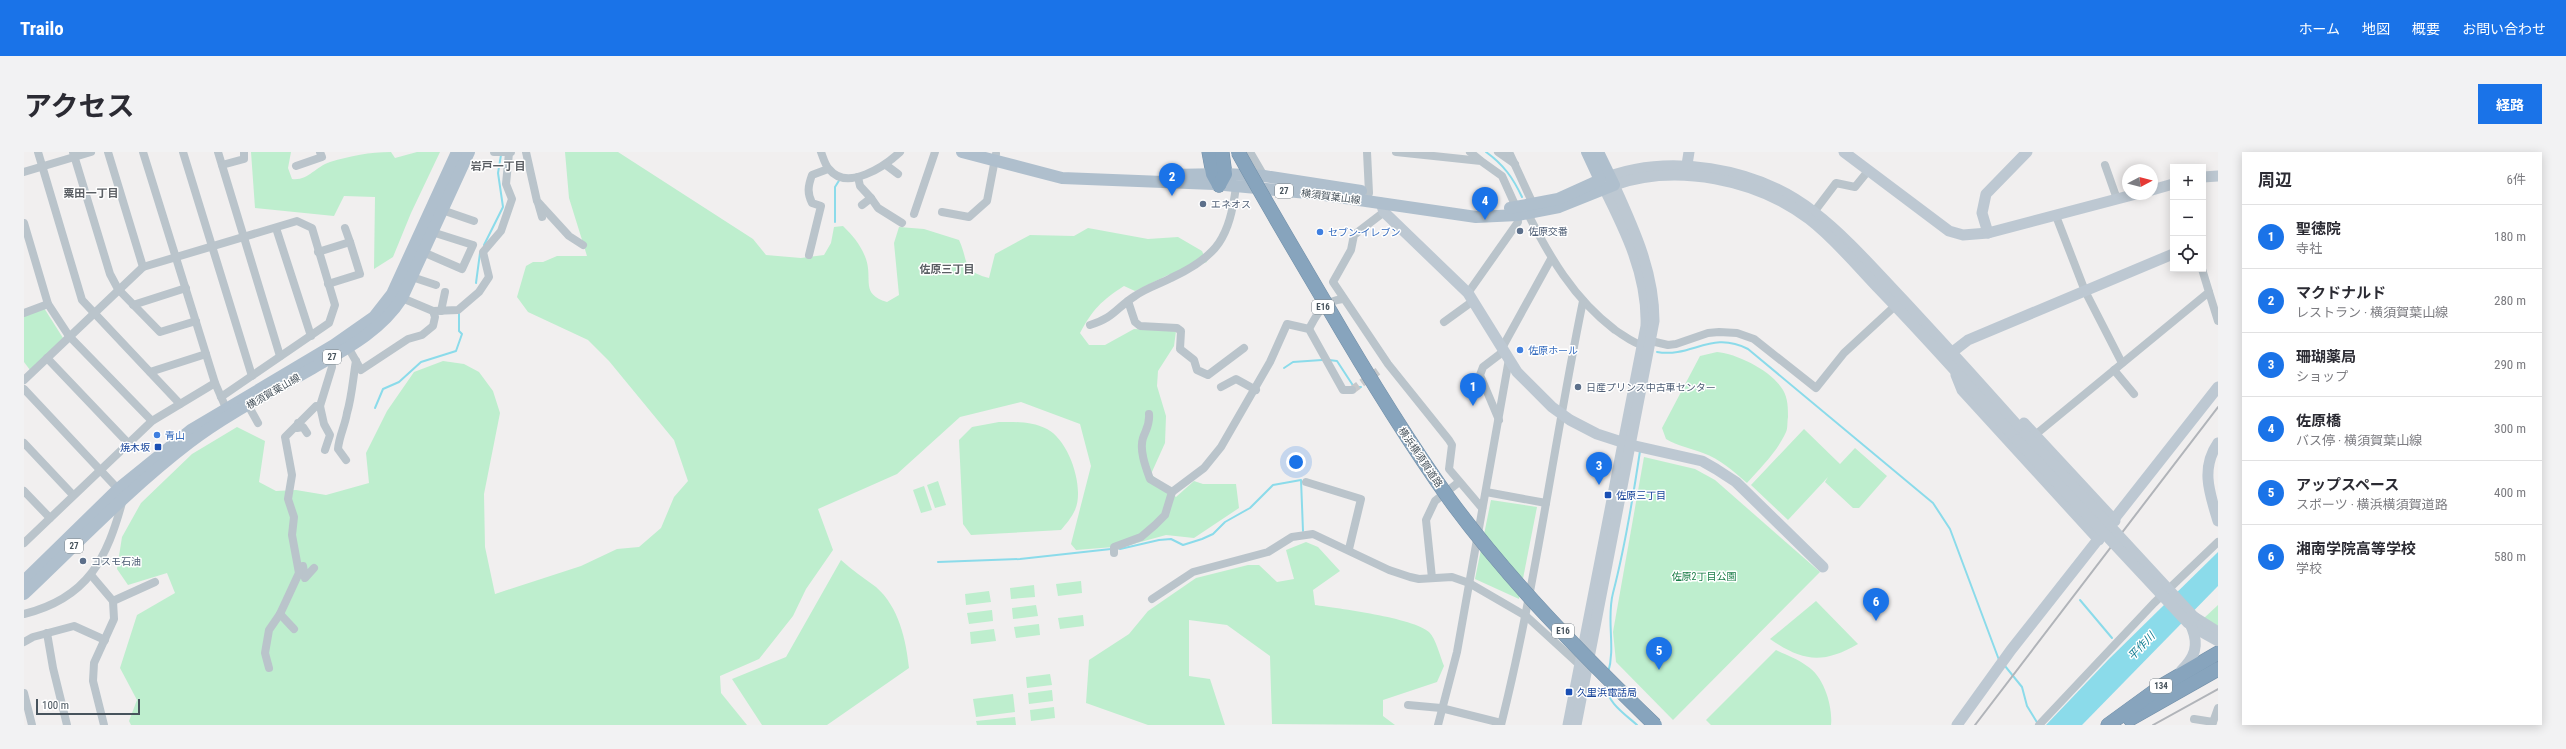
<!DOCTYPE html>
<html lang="ja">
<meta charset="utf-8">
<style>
body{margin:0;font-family:"Roboto Condensed","Noto Sans JP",sans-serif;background:#f2f2f3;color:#2b2b33}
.controls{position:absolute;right:12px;top:12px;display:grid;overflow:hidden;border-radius:0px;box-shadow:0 2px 10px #0003}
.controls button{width:36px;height:36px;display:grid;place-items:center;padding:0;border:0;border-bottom:1px solid #e1e1e2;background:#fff;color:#2b2b33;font:20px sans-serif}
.compass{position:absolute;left:2098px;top:12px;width:36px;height:36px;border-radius:50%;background:#fff;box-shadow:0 2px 10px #0003;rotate:83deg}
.scale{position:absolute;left:12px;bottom:10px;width:104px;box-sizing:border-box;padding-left:4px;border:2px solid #47535c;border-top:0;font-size:11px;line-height:14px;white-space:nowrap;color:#47535c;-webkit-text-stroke:3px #fff;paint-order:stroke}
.you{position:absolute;left:1272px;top:310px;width:14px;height:14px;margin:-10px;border:3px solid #fff;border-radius:50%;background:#1a73e8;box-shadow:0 0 0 6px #1a73e833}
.badge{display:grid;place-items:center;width:26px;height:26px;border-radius:50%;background:#1a73e8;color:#fff;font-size:13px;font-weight:700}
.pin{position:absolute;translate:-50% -33px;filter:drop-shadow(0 1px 2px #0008)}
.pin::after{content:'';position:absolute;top:21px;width:14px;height:12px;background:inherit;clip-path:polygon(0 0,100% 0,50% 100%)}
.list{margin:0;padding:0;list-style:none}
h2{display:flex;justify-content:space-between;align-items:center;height:52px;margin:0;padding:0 16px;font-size:17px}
h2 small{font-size:13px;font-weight:400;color:#7c7c81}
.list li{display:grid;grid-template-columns:26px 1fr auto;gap:12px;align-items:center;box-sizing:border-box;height:64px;padding:0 16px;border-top:1px solid #e1e1e2}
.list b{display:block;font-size:15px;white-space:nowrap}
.list p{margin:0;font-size:13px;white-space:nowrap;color:#7c7c81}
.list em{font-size:13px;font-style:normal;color:#7c7c81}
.icon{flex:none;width:22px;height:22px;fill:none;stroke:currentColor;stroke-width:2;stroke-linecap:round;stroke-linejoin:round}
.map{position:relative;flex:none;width:2194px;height:573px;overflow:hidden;border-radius:0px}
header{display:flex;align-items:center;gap:24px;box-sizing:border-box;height:56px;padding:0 20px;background:#1a73e8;color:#fff}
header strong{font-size:19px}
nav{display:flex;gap:22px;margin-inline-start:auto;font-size:14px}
.intro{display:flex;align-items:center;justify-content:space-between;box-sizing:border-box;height:96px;padding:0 24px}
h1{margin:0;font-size:28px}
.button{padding:10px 18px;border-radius:0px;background:#1a73e8;color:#fff;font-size:14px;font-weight:700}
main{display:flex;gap:24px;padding:0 24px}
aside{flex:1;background:#fff;border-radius:0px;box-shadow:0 2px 10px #0003}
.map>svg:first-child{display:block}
.green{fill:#beeece}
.water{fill:#8bdbea}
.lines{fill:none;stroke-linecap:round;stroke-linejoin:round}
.stream{stroke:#8bdbea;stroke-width:2}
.street-tunnel{stroke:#c6c8ca;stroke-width:8;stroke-dasharray:8 4;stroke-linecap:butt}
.highway-casing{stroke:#728fa8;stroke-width:15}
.street{stroke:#bac4cb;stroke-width:8}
.secondary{stroke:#bdc8d2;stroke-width:11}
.primary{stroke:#afbfcd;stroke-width:12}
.highway{stroke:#87a4bd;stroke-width:14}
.rail{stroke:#b1b4b9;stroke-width:2}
.highway-bridge-casing{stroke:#728fa8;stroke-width:15;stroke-linecap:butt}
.secondary-bridge{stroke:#bdc8d2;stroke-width:11}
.highway-bridge{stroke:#87a4bd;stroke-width:14}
.service-dot{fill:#5c6f8a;stroke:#fff;stroke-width:1.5}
.shop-dot{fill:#3f7fe0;stroke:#fff;stroke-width:1.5}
.transit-dot{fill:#1a4fb4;stroke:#fff;stroke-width:1.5}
.labels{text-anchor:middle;stroke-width:3;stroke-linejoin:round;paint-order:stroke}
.shield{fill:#fff;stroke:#7e878d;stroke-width:1}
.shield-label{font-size:9px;font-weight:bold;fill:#47535c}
.street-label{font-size:10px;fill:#47535c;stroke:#fff}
.service-label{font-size:10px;fill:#4e5e75;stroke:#fff;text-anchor:start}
.shop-label{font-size:10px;fill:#366cbe;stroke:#fff;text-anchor:start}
.transit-label{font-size:10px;fill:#164399;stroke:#fff;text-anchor:start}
.park-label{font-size:10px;fill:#197c46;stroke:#fff}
.neighbourhood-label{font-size:11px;font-weight:bold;fill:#5b5f64;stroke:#fff}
.water-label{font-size:11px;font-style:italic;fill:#0f7b90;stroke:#fff}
</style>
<header>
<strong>Trailo</strong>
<nav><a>ホーム</a><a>地図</a><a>概要</a><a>お問い合わせ</a></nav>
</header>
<div class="intro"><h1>アクセス</h1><a class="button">経路</a></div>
<main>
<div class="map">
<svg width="2194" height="573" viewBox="0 0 2194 573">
<rect width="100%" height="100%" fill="#f1efef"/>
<g class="green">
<path d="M 227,0 L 267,0 L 264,16 L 268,27 C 284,29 291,15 306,10 C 326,4 346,0 367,0 L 371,6 L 393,0 L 416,0 L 387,61 L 369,105 L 350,117 L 351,45 L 320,44 L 310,64 L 231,56 Z"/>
<path d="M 541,0 L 594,0 L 729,87 L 742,103 L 777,106 L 800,103 L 807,91 L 810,75 L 819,74 C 829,84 837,93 842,107 C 849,128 836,142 863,150 L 875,143 L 870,91 L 875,75 L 900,77 L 935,88 C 945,109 937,119 965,126 L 971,102 L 1006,83 L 1050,84 L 1064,76 L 1124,87 L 1154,85 L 1178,99 L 1183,110 L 1144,123 L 1111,139 L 1100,134 C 1077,149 1069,157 1056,181 L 1065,193 L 1081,193 L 1110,177 L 1152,179 L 1150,194 L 1134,219 L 1133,234 L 1142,264 L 1141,291 L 1127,322 L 1152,345 L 1170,329 L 1179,332 L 1212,332 L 1215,356 L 1170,386 L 1142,383 L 1102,394 L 1052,398 L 1047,392 L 1067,314 L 1056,272 L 997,250 L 936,265 L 873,322 L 794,357 L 809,398 L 782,437 L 769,464 L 735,507 L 696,524 L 697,541 L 723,573 L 107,573 L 105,569 L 113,548 L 96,516 L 113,463 L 151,441 L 143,421 L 104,433 L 93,417 L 98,385 L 117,351 L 168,302 L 213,275 L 241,289 L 235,330 L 252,339 L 272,338 L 302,343 L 345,331 L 342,301 L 363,259 L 390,220 L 419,209 L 440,212 L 455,220 L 469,239 L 476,261 L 460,342 L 461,395 L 471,442 L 557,414 L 593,397 L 615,395 L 637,376 L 650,345 L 664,329 L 650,288 L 585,209 L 564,188 L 504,160 L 493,145 L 502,114 L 509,110 L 519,110 L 533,104 L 563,104 L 545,46 Z"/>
<polygon points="20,156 39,186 6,218 0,210 0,164"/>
<path d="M 1693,200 C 1714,202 1748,219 1759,238 C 1764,246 1764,257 1764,265 C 1763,270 1764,276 1762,280 C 1753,300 1737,315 1723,331 C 1709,319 1696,307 1679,301 C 1666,296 1654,294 1642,287 L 1638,276 L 1676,204 Z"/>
<path d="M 975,270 C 992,270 1007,269 1023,277 C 1045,288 1061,336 1051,358 C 1048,365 1042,372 1037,378 L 947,383 L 939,372 L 935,288 L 948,275 Z"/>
<polygon points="1780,277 1816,312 1831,296 1863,324 1835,356 1829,356 1801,330 1804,325 1764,368 1727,333"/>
<polygon points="1620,305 1671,317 1691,328 1796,420 1649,568 1592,510 1589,480"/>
<polygon points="914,329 922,353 911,356 903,333"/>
<polygon points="900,334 908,358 897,361 889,338"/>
<polygon points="1467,348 1513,355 1495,447 1451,427"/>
<path d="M 1282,390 L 1294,395 L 1316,419 L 1289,438 L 1291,453 C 1313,456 1390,466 1405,480 C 1412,487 1416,504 1420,514 L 1413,530 L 1359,548 L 1359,564 L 1371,573 L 1248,572 L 1246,504 L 1203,473 L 1165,468 L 1165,524 L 1186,527 L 1201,573 L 1124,573 L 1062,551 L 1065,508 L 1105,482 L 1124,459 L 1172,426 L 1224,413 L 1235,413 L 1253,430 L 1270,427 L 1262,398 Z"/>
<path d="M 817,408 C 828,418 840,426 852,435 C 875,455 882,488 885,516 L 803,573 L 738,573 L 708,527 L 762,505 Z"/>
<polygon points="1057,429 1058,441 1034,444 1032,432"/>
<polygon points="1010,433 1011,445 987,447 986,436"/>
<polygon points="965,439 967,450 942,453 941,442"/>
<path d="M 1792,449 L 1834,492 C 1799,512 1779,510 1746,487 Z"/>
<polygon points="1012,453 1014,464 989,467 988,456"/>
<polygon points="2194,453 2194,475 2179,467"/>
<polygon points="968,458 969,469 945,472 943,461"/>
<polygon points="1059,463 1060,474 1036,477 1034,466"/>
<polygon points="1015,472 1016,483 992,486 990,475"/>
<polygon points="970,477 972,489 947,492 946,480"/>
<path d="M 1752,498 C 1762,503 1774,507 1783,514 C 1800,524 1809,555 1807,573 L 1687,573 L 1682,568 Z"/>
<polygon points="1026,522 1028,533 1003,536 1002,525"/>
<polygon points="1028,538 1029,549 1005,552 1004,541"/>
<polygon points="989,542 991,560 952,565 949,547"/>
<polygon points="1030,555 1031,566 1007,569 1006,558"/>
<polygon points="991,565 992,573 953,573 952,569"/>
</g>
<polygon class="water" points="2194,400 2194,434 2058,573 2022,573 2085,507"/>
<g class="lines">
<g class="stream">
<path d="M 1462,0 C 1480,13 1489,26 1498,45"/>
<polyline points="811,70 811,35 816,27"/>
<polyline points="460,93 479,55 474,21 477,3"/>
<polyline points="452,131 456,101"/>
<path d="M 1633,200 C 1668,206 1687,178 1724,197 L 1909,351 L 1926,377 L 1975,508"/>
<polyline points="1305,208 1313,209 1330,235 1337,235"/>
<polyline points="1260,216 1269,210 1298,208"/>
<polyline points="351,256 359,237 375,230 397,210 432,199 438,182 435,179 435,162"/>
<polyline points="1096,397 1135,388 1147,387 1159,393 1178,387 1189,382 1201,370 1226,356 1249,333 1277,328 1279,379"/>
<polyline points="914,410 996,407 1087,397"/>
<polyline points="2056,448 2088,486"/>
<polyline points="1981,514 1998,535 2003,554 2014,572"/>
<path d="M 1584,521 C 1592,495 1582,467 1589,441 C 1601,395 1609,346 1616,299"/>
<path d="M 1582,533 C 1583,551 1601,562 1613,573"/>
</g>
<polyline class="street-tunnel" points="1328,238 1357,217"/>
<defs>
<g id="highway">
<polyline points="1185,0 1189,22 1195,33"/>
<polyline points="1195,33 1201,22 1198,0"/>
<polyline points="2106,567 2194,517"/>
<polyline points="2084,573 2139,533 2194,501"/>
</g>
</defs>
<use href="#highway" class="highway-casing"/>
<g class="street">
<polyline points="14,0 58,148 156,252"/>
<polyline points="49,0 86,122 94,137 136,180 172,169"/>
<polyline points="84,0 119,115"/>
<polyline points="119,0 191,231 202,256"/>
<polyline points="159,0 228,224"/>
<polyline points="194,0 256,204"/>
<polyline points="470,0 487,0"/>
<polyline points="502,0 513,49 545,84 559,93"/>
<path d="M 797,0 C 799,5 801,13 805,17 C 823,40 861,14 876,0"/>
<polyline points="1226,0 1240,24"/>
<polyline points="1343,0 1345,41"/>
<polyline points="1372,0 1457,9 1478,24 1492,55 1494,70 1444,141"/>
<polyline points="1446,0 1456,8"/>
<polyline points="1474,0 1491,12"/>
<polyline points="1485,0 1509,52"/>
<polyline points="198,13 220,7 220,0"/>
<polyline points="862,13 874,22"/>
<polyline points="2081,13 2093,47"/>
<polyline points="272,14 298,5 296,0"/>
<polyline points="0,20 67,0"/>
<polyline points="834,25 836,34 847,46 838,53"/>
<polyline points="847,46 854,56 878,71"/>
<polyline points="514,51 518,65"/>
<polyline points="418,58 450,69"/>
<path d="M 1502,58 C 1525,104 1549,146 1591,178 C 1602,185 1610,192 1623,195"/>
<polyline points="918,60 945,65 963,49 972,2"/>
<polyline points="1360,60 1330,83 1327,98 1309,130 1364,212 1425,288 1428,293 1425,317 1458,356"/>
<polyline points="1790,60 1812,31 1831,35 1844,19"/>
<polyline points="890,62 911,0"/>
<polyline points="2032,64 2061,139 2098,211"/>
<polyline points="0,71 24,152 45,184 128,269"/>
<polyline points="252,76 287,184"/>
<polyline points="321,76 326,90"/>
<polyline points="294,100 326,90 336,122 304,132"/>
<polyline points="399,100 438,117 449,93 408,80"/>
<path d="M 785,103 L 797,54 L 788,51 C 783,41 784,34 788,23 L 804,17"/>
<polyline points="388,125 412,133"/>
<polyline points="2185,140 2194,169"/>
<polyline points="1104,149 1111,170 1116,174 1153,176 1157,179 1156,197 1170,208 1173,218 1184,223 1220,196"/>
<polyline points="109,153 162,136"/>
<polyline points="409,159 434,158 455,140 465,125 459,100 477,79 488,47 482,32 485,1"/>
<polyline points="417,159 421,140"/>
<polyline points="0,161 24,152"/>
<polyline points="1420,170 1449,149"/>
<path d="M 1066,173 C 1090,166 1092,156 1111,144 C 1122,136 1136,132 1147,126 C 1195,104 1205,85 1212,35"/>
<path d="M 1285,177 C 1294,160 1299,149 1319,147"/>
<polyline points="1627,189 1644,193 1652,192 1684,181 1695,180 1713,181 1730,187 1792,236 1820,201 1871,154"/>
<polyline points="324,195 337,218 384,187 398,183 409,174 411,165 409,159 378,146"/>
<polyline points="1478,196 1527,107"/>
<polyline points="23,206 104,291"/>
<polyline points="2090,218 2110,242"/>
<polyline points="126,220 182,202"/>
<polyline points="0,228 119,115 273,69 288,76 311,153 305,171 197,245"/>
<polyline points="1197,235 1212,227 1232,238"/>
<path d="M 0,237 L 94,337 L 99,347 C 83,407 64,446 0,462"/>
<polyline points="224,253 234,271"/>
<polyline points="296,254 300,272 306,283 301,298"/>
<polyline points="1475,268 1456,223 1459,215 1480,199"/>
<polyline points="274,271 273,276 279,275 283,281"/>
<polyline points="2011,283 2185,140 2178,117"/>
<polyline points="0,291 49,343"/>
<path d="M 322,308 L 314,297 C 315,284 321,274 323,261 C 328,244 329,226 332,209"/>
<polyline points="1282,330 1337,347 1325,397"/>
<polyline points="0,339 26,366"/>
<polyline points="1148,340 1180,316 1197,295 1246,210 1263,172 1285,177 1319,238 1328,238"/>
<polyline points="1462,340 1522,351"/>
<polyline points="0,391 128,269 191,231"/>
<path d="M 1090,401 L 1090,395 L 1117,385 L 1131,373 L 1141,363 L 1148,340 L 1126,327 C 1122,316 1115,298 1119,286 C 1122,277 1126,273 1125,262"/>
<polyline points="279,414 281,426 290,416"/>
<polyline points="67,423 89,449 90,467 70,511 69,529 80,573"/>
<polyline points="1408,426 1402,368 1411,349 1435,330"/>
<polyline points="1128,447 1169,420 1244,400 1268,385 1289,382 1365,418 1386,425 1395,427 1428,425 1445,431 1502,464 1559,516"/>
<polyline points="89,449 131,430"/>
<polyline points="256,462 270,477"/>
<polyline points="23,481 29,516 43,573"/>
<polyline points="0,490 9,485 50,474 81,488"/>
<polyline points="245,516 241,501 245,478 256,462 275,421 268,383 270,365 264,347 268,323 261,285 292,254 296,254 308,215 307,205"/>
<polyline points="0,541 8,573"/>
<polyline points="1384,553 1417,556 1477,571"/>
<polyline points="2170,567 2189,570"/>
<polyline points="1414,573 1433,500 1485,207"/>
<path d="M 1477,573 C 1512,433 1530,290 1559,149"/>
<polyline points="2015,573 2130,451 2194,390"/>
<polyline points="2188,573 2194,556"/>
</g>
<g class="secondary">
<polyline points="1820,0 1925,79 1939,83 1964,81 2112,42"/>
<polyline points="1662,19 1665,0"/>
<polyline points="2179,25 2194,24"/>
<polyline points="2128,38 2149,32"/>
<polyline points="1357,51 1360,60 1444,141 1493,220 1528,255 1546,268 1573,282 1607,293 1678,309 1692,317 1712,330 1799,415"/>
<polyline points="1964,81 1958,61 1962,42 2003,0"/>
<polyline points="1922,205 1944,188 2149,102"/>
<polyline points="1932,223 1938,238 2075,388"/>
<polyline points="2000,271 2091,369"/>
<path d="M 2194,291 C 2176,317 2186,342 2194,369"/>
<polyline points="2170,465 2194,480"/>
<polyline points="2167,474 2194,489"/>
<path d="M 2157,519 C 2171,505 2175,494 2168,476"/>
<path d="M 1544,573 L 1622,174 C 1624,121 1599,74 1576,28 C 1642,0 1733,15 1790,60 C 1825,87 1854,122 1885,154 C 1924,196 1963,239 2001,282"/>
<path d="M 1552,573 L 1630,169 C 1630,120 1610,77 1590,33 C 1652,11 1733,27 1785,67 C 1811,87 1833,114 1856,138 C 1903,187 1948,237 1993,288"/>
<polyline points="1933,573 1987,498 2194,235"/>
</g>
<g class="primary">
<polyline points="938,0 1038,26 1190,32 1294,42 1452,65 1494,63 1535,55 1590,33 1574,0"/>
<polyline points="1145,23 1201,22 1240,24 1337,39"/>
<polyline points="1486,56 1534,47 1576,28 1563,0"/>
<polyline points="0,429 94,337 167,278 310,193 350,165 368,142 433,0"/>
<path d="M 0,442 C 54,391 106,336 165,291 C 203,262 247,240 289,216 C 322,197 357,179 378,146 L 445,0"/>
</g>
<use href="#highway" class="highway"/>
<g class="rail">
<polyline points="1951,573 2194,255"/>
<polyline points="2129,573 2194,537"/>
</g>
<defs>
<path id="highway-bridge" d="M 1214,0 C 1242,51 1272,101 1302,152 C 1341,219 1381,285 1426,348 C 1486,430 1559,503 1631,573"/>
</defs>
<use href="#highway-bridge" class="highway-bridge-casing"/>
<g class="secondary-bridge">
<polyline points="2001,282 2170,465"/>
<polyline points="1993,288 2164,471"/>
</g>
<use href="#highway-bridge" class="highway-bridge"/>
</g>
<g class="service-dot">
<circle cx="1179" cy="52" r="4"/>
<circle cx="1496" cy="79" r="4"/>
<circle cx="1554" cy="235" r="4"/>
<circle cx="59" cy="409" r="4"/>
</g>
<g class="shop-dot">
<circle cx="1296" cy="80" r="4"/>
<circle cx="1496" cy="198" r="4"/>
<circle cx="133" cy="283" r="4"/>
</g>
<g class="transit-dot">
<rect x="130" y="291" width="8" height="8" rx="2"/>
<rect x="1580" y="339" width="8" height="8" rx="2"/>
<rect x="1541" y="536" width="8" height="8" rx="2"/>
</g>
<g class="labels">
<g class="shield">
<rect x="1251" y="32" width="18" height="14" rx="3"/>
<rect x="1288" y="148" width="22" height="14" rx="3"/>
<rect x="299" y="198" width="18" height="14" rx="3"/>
<rect x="41" y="387" width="18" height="14" rx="3"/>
<rect x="1528" y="472" width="22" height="14" rx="3"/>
<rect x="2126" y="527" width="22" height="14" rx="3"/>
</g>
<g class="shield-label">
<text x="1260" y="42">27</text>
<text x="1299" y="158">E16</text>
<text x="308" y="208">27</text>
<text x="50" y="397">27</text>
<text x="1539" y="482">E16</text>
<text x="2137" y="537">134</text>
</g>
<g class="street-label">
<text transform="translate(1307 44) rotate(7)" y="4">横須賀葉山線</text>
<text transform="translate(249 239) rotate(-30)" y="4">横須賀葉山線</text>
<text transform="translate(1397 305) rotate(56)" y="4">横浜横須賀道路</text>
</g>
<g class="service-label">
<text x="1187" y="56">エネオス</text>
<text x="1504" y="83">佐原交番</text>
<text x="1562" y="239">日産プリンス中古車センター</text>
<text x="67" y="413">コスモ石油</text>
</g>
<g class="shop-label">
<text x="1304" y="84">セブン-イレブン</text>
<text x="1504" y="202">佐原ホール</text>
<text x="141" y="287">青山</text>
</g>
<g class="transit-label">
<text x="126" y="299" text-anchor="end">焼木坂</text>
<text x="1592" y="347">佐原三丁目</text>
<text x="1553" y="544">久里浜電話局</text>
</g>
<g class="park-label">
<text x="1680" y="428">佐原2丁目公園</text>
</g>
<g class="neighbourhood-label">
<text x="474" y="18">岩戸一丁目</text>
<text x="67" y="45">粟田一丁目</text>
<text x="923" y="121">佐原三丁目</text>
</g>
<g class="water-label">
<text transform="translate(2117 494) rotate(-46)" y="4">平作川</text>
</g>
</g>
</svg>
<div class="controls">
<button>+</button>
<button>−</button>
<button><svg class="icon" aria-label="locate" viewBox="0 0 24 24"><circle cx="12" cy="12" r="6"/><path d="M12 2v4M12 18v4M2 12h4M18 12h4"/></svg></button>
</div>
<svg class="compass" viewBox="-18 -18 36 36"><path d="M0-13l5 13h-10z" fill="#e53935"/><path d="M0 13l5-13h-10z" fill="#7c7c81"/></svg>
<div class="scale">100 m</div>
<div class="you"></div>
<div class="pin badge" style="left:1449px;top:254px">1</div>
<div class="pin badge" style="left:1148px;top:44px">2</div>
<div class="pin badge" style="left:1575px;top:333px">3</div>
<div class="pin badge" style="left:1461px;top:68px">4</div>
<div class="pin badge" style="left:1635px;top:518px">5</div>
<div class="pin badge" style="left:1852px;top:469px">6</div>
</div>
<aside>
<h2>周辺<small>6件</small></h2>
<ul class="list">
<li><span class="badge">1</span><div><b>聖徳院</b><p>寺社</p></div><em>180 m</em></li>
<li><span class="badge">2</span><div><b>マクドナルド</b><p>レストラン · 横須賀葉山線</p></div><em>280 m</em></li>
<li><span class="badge">3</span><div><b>珊瑚薬局</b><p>ショップ</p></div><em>290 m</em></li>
<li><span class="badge">4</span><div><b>佐原橋</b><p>バス停 · 横須賀葉山線</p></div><em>300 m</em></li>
<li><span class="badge">5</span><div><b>アップスペース</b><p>スポーツ · 横浜横須賀道路</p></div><em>400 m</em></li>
<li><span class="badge">6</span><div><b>湘南学院高等学校</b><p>学校</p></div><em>580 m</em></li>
</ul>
</aside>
</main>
